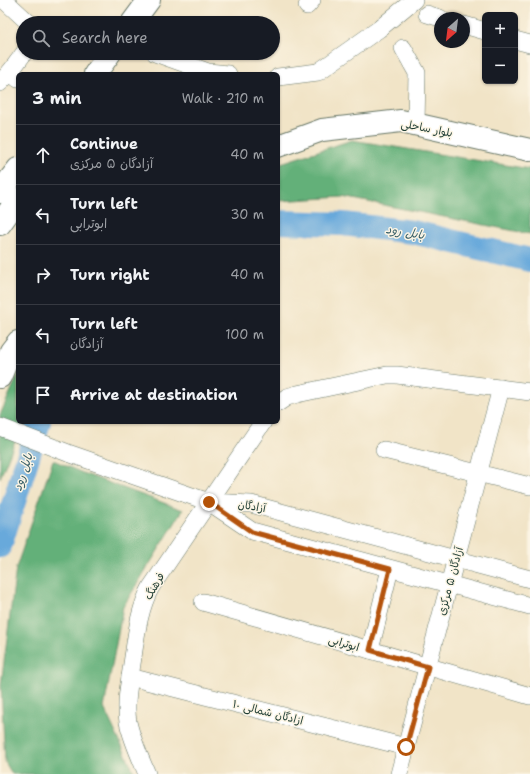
<!DOCTYPE html>
<meta charset="utf-8">
<style>
body{margin:0;font-family:"Shantell Sans","Playpen Sans Arabic",sans-serif;background:#242831;color:#f1f3f6}
.controls{position:absolute;right:12px;top:12px;display:grid;overflow:hidden;border-radius:6px;box-shadow:0 1px 3px #0004}
.controls button{width:36px;height:36px;display:grid;place-items:center;padding:0;border:0;border-bottom:1px solid #363941;background:#171b24;color:#f1f3f6;font:20px sans-serif}
.compass{position:absolute;left:434px;top:12px;width:36px;height:36px;border-radius:50%;background:#171b24;box-shadow:0 1px 3px #0004;rotate:208deg}
.stop{position:absolute;width:12px;height:12px;margin:-9px;border:3px solid #b45309;border-radius:50%;background:#fff}
.stop.end{background:#b45309;border-color:#fff;box-shadow:0 1px 4px #0008}
.list{margin:0;padding:0;list-style:none}
h2{display:flex;justify-content:space-between;align-items:center;height:52px;margin:0;padding:0 16px;font-size:17px}
h2 small{font-size:13px;font-weight:400;color:#9ea1a6}
.list li{display:grid;grid-template-columns:26px 1fr auto;gap:12px;align-items:center;box-sizing:border-box;height:60px;padding:0 16px;border-top:1px solid #363941}
.list b{display:block;font-size:15px;white-space:nowrap}
.list p{margin:0;font-size:13px;white-space:nowrap;color:#9ea1a6}
.list em{font-size:13px;font-style:normal;color:#9ea1a6}
.icon{flex:none;width:22px;height:22px;fill:none;stroke:currentColor;stroke-width:2;stroke-linecap:round;stroke-linejoin:round}
.map{position:relative;flex:none;width:530px;height:774px;overflow:hidden}
.search{position:absolute;background:#171b24;box-shadow:0 1px 3px #0004;left:16px;top:16px;width:264px;height:44px;display:flex;align-items:center;gap:10px;box-sizing:border-box;padding:0 14px;border-radius:22px;color:#9ea1a6;font-size:15px}
.panel{position:absolute;background:#171b24;box-shadow:0 1px 3px #0004;left:16px;top:72px;width:264px;height:352px;border-radius:6px}
.map>svg:first-child{display:block}
.forest{fill:#64b079;stroke:#427656}
.lines{fill:none;stroke-linecap:round;stroke-linejoin:round}
.river{stroke:#67a9db;stroke-width:24}
.minor-casing{stroke:#687767;stroke-width:18}
.major-casing{stroke:#687767;stroke-width:24}
.minor{stroke:#fff;stroke-width:17}
.major{stroke:#fff;stroke-width:22}
.route{stroke:#b45309;stroke-width:5}
.labels{text-anchor:middle;stroke-width:3;stroke-linejoin:round;paint-order:stroke}
.street-label{font-size:11px;fill:#1f3d34;stroke:#fcf5e5}
.water-label{font-size:12px;font-style:italic;fill:#355d66;stroke:#fcf5e5}
</style>
<div class="map">
<svg width="530" height="774" viewBox="0 0 530 774">
<rect width="100%" height="100%" fill="#fcf5e5"/>
<filter id="ink" filterUnits="userSpaceOnUse"><feTurbulence type="fractalNoise" baseFrequency=".025" numOctaves="2"/><feDisplacementMap in="SourceGraphic" scale="8" xChannelSelector="R" yChannelSelector="G"/><feConvolveMatrix kernelMatrix="1 2 1 2 8 2 1 2 1" color-interpolation-filters="sRGB"/></filter>
<filter id="wash" filterUnits="userSpaceOnUse"><feTurbulence type="fractalNoise" baseFrequency=".012" numOctaves="4" result="noise"/><feDisplacementMap in="SourceGraphic" scale="16" xChannelSelector="R" yChannelSelector="G"/><feGaussianBlur stdDeviation="0.9" result="paint"/><feColorMatrix in="noise" values="0 0 0 0 0 0 0 0 0 0 0 0 0 0 0 0 0 1.4 0 .05"/><feComposite in="paint" operator="in"/></filter>
<g filter="url(#wash)">
<rect width="100%" height="100%" fill="#f1e4c7"/>
<g class="forest">
<polygon points="352,140 530,169 530,234 343,197 278,201 278,164"/>
<polygon points="18,375 18,422 23,422 0,478 0,415"/>
<polygon points="53,460 85,474 183,510 123,607 104,708 135,774 12,774 5,762 1,685 16,568"/>
</g>
<g class="lines">
<g class="river">
<polyline points="278,222 343,224 413,232 530,260"/>
<polyline points="0,546 39,422"/>
</g>
</g>
</g>
<g filter="url(#ink)">
<g class="lines">
<defs>
<g id="minor">
<polyline points="4,0 29,23"/>
<polyline points="307,6 312,0"/>
<polyline points="427,14 440,18"/>
<polyline points="464,25 485,31"/>
<polyline points="515,40 530,44"/>
<polyline points="403,48 417,73 416,124"/>
<polyline points="155,53 208,72 228,74"/>
<polyline points="10,72 24,53"/>
<polyline points="278,77 318,72 379,29 414,0"/>
<polyline points="0,83 10,72 18,79"/>
<polyline points="278,403 287,397 297,394 387,375 397,375 530,392"/>
<polyline points="0,427 68,453 209,502 252,531 530,606"/>
<polyline points="384,450 530,486"/>
<polyline points="209,502 251,504 530,579"/>
<polyline points="203,602 530,696"/>
<polyline points="370,650 390,569"/>
<polyline points="130,677 406,747"/>
<path d="M 147,774 C 140,757 132,740 128,722 C 125,703 129,684 132,664 C 136,638 138,611 151,587 L 263,422"/>
<polyline points="399,774 501,388"/>
</g>
<g id="major">
<polyline points="132,23 149,0"/>
<polyline points="95,74 110,53"/>
<polyline points="278,146 322,130 401,121 530,150"/>
<polyline points="0,192 18,169"/>
<polyline points="0,224 18,199"/>
<polyline points="0,377 11,351 18,342"/>
</g>
</defs>
<use href="#minor" class="minor-casing"/>
<use href="#major" class="major-casing"/>
<use href="#minor" class="minor"/>
<use href="#major" class="major"/>
</g>
</g>
<g class="lines" filter="url(#ink)">
<polyline class="route" points="209,502 252,532 390,569 370,650 428,667 406,747"/>
</g>
<g class="labels">
<g class="street-label">
<text transform="translate(427 128) rotate(11)" y="4">بلوار ساحلی</text>
<text transform="translate(252 506) rotate(9)" y="4">آزادگان</text>
<text transform="translate(450 581) rotate(-75)" y="4">آزادگان ۵ مرکزی</text>
<text transform="translate(154 586) rotate(-60)" y="4">فرهنگ</text>
<text transform="translate(344 643) rotate(16)" y="4">ابوترابی</text>
<text transform="translate(268 712) rotate(14)" y="4">ازادگان شمالی ۱۰</text>
</g>
<g class="water-label">
<text transform="translate(405 232) rotate(9)" y="4">بابل رود</text>
<text transform="translate(23 472) rotate(-72)" y="4">بابل رود</text>
</g>
</g>
</svg>
<div class="controls">
<button>+</button>
<button>−</button>
</div>
<svg class="compass" viewBox="-18 -18 36 36"><path d="M0-13l5 13h-10z" fill="#e53935"/><path d="M0 13l5-13h-10z" fill="#9ea1a6"/></svg>
<div class="stop" style="left:406px;top:747px"></div>
<div class="stop end" style="left:209px;top:502px"></div>
<div class="search"><svg class="icon" aria-label="search" viewBox="0 0 24 24"><circle cx="10" cy="10" r="6"/><path d="M15 15l6 6"/></svg>Search here</div>
<section class="panel">
<h2>3 min<small>Walk · 210 m</small></h2>
<ul class="list">
<li><svg class="icon" aria-label="ahead" viewBox="0 0 24 24"><path d="M12 20V5M6 11l6-6 6 6"/></svg><div><b>Continue</b><p>آزادگان ۵ مرکزی</p></div><em>40 m</em></li>
<li><svg class="icon" aria-label="left" viewBox="0 0 24 24"><path d="M17 20v-9H6M10 6l-5 5 5 5"/></svg><div><b>Turn left</b><p>ابوترابی</p></div><em>30 m</em></li>
<li><svg class="icon" aria-label="right" viewBox="0 0 24 24"><path d="M7 20v-9h11M14 6l5 5-5 5"/></svg><div><b>Turn right</b></div><em>40 m</em></li>
<li><svg class="icon" aria-label="left" viewBox="0 0 24 24"><path d="M17 20v-9H6M10 6l-5 5 5 5"/></svg><div><b>Turn left</b><p>آزادگان</p></div><em>100 m</em></li>
<li><svg class="icon" aria-label="arrive" viewBox="0 0 24 24"><path d="M6 21V4h12l-3 4 3 4H6"/></svg><div><b>Arrive at destination</b></div></li>
</ul>
</section>
</div>
